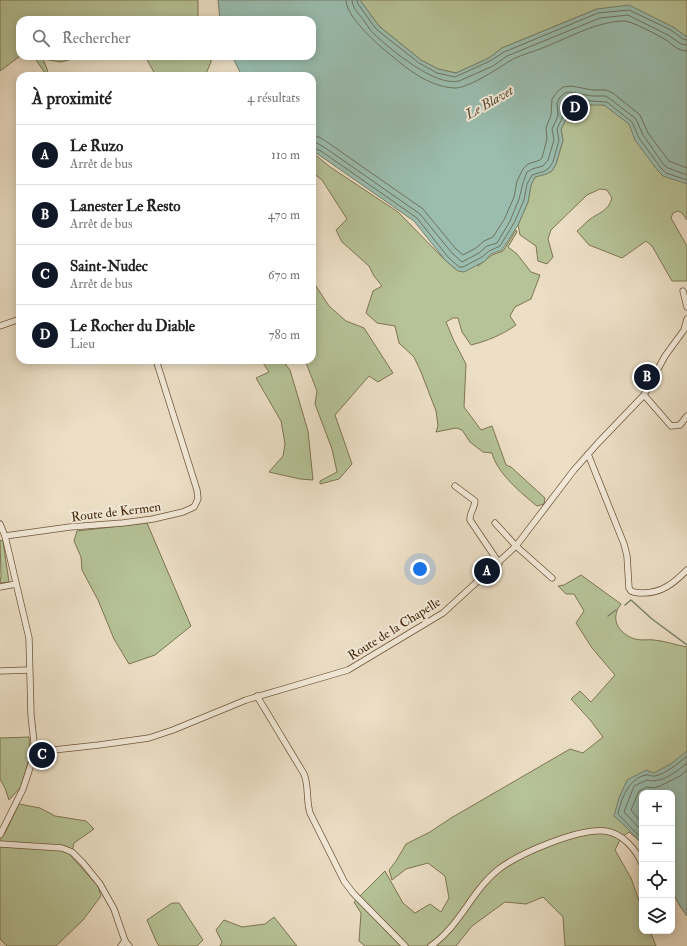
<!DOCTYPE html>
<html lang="fr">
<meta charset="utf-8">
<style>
body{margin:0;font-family:"IM FELL Double Pica",serif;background:#f6f6f6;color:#222}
.controls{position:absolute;right:12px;bottom:12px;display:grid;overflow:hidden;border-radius:8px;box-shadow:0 2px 10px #0003}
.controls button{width:36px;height:36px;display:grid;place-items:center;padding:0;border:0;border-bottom:1px solid #e0e0e0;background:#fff;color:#222;font:20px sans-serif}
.you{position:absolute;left:420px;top:569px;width:14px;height:14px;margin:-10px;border:3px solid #fff;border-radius:50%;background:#1a73e8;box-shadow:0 0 0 6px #1a73e833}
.badge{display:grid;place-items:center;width:26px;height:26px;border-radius:50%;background:#111827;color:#fff;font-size:13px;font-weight:700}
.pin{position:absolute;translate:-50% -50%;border:2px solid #fff;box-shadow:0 1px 4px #0006}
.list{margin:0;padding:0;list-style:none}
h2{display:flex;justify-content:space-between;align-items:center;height:52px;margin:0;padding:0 16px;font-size:17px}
h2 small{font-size:13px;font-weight:400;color:#767676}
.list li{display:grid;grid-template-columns:26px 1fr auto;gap:12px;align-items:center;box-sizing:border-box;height:60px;padding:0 16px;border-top:1px solid #e0e0e0}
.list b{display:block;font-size:15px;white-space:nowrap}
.list p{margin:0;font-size:13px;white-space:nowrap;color:#767676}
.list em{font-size:13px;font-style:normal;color:#767676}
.icon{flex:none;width:22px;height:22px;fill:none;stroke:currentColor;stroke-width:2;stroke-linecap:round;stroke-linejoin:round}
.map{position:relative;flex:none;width:687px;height:946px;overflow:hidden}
.search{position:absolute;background:#fff;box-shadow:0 2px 10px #0003;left:16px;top:16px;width:300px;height:44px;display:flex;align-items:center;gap:10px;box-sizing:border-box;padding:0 14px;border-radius:12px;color:#767676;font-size:15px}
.panel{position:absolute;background:#fff;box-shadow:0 2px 10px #0003;left:16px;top:72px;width:300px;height:292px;border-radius:12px}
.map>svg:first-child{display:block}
.green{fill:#b6c297;stroke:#7e7651}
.water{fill:#9abdaf;stroke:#78826d}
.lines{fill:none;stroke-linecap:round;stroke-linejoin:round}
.shore{stroke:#70735d;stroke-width:1}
.stream{stroke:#78826d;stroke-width:1.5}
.minor-casing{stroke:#6f563a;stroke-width:7}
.minor{stroke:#f3eada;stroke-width:5.5}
.labels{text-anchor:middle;stroke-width:4;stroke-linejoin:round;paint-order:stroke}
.street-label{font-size:13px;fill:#45290b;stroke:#f3eada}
.water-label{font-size:14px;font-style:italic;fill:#5a4e34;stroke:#f3eada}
</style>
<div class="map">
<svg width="687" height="946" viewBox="0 0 687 946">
<rect width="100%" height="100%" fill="#ecdfc6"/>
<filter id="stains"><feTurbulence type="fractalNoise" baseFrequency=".005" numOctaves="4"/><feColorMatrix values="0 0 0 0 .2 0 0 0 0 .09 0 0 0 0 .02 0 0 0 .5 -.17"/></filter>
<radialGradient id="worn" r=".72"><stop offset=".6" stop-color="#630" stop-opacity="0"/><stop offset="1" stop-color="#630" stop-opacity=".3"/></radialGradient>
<g class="green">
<polygon points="0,0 198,0 198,20 20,20 20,56 0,71"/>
<polygon points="360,0 687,0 687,37 673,27 597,9 502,48 489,58 456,73 438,69 421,60 379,26"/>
<path d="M 33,56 L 83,56 L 61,62 L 43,59 L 47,69 L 48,76 C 41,69 39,63 33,56 Z"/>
<polygon points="145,56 211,56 211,62 205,76 156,76"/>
<path d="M 569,98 L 687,122 L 687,220 L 682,213 L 678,211 L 673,213 L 671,218 L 687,246 L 687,281 L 672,281 L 652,246 L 646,241 L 622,258 L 589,245 L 577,231 C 581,228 585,223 589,220 C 599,212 608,212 612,198 L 607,190 L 600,189 L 587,195 L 551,230 L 548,239 L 553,257 L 547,264 L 538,261 L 536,246 L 520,235 L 518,225 L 528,202 L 531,185 L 535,177 L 546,174 L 552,171 L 556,164 L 563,140 L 561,130 L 567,116 C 565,109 566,104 569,98 Z"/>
<path d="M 312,152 L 330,167 L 398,212 L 445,260 C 460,273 459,275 477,264 L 478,266 L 492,255 L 503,251 L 516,230 L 517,232 L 508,247 L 517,254 L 531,272 L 540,275 L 531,299 L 515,307 L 510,316 L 516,325 C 502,335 487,341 471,345 L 462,332 L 458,318 L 453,318 L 446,322 L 454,341 L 466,364 L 464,407 L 481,430 L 492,426 L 506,465 L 511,467 L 545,498 L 544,504 L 537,506 C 521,493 497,473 492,453 L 483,452 L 470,442 L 462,430 L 456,428 L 436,432 L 438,426 L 436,411 L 421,372 L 414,357 L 399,343 L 395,326 L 377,323 L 366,313 L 373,291 L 382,286 L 374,276 L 369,266 L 342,242 L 336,230 L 347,219 L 322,180 L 312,172 Z"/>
<polygon points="312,280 329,306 346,321 364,328 393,373 378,382 369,376 335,415 352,464 339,479 320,484 320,481 337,472 332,449 315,404 317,391 305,360 312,360"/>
<polygon points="261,360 282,360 290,370 308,431 313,480 300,479 269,472 283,456 285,444 281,421 256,378 269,372"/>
<polygon points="147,523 191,626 155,655 129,664 114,639 98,600 82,570 81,557 74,541 77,531"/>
<polygon points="0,540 3,541 9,582 0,583 1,576"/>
<path d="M 581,575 L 621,604 C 619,607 616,611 616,615 C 614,627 625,636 635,639 C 642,641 648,639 654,640 C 665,641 676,645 687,647 L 687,916 L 680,906 L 672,891 L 672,793 L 642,793 L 642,843 L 629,832 L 621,838 L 615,850 L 631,878 L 642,909 L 642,931 L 650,931 L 656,946 L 565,946 L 563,917 L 543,897 L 526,904 L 505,902 L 472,926 L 456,946 L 365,946 L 359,941 L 361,913 L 354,902 L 385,871 L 403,903 L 415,913 L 430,904 L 441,912 L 449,898 L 445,876 L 428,863 L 406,869 L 392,880 L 389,870 L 396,861 L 406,844 L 430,832 L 451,818 L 570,749 L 583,753 L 603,737 L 591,721 L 571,699 L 580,691 L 591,702 L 615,675 L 592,648 L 576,623 L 584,611 L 574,594 L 566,594 L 558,586 L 564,585 Z"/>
<polygon points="29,737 30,756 21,787 9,800 5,788 0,779 0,738"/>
<polygon points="19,804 40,808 55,816 86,821 94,829 74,843 71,856 98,886 101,896 83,920 56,946 7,946 0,939 0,835 5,833"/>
<polygon points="172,903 179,903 203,940 197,946 159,946 156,941 147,920"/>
<polygon points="274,917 297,946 220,946 222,942 216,930 224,920 242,927 265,924"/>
</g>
<g class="water">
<path d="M 218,0 L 360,0 L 379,26 L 421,60 L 438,69 L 456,73 L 489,58 L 502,48 L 597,9 L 629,5 L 673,27 L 687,37 L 687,184 L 663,176 L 658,171 L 635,140 L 629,124 L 604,105 L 591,105 L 569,101 C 565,105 565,110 567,116 L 561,130 L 563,140 L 556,164 L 552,171 L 546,174 L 535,177 L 531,185 L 528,202 L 518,225 L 502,250 L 491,254 L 485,261 L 464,272 L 458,271 L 445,260 L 414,221 L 312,150 L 312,76 L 242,76 L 232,56 L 312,56 L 312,20 L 220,20 Z"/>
<path d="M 687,751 L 687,916 L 680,906 L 672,891 L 672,793 L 642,793 L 642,843 C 632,834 624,824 614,816 L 619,798 L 627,780 L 646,770 L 654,773 L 672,763 Z"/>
</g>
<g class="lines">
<g class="shore">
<path d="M 346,0 C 346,15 371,38 381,47 C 403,65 425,86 454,88 C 467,89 497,69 508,62 C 519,55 533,52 545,47 C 570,37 598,21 625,21 C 631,21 660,36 666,40 C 673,45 678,51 687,51"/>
<path d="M 352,0 C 352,7 358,13 362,18 C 366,23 369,29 373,33 C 390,49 435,87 459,81 L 493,66 L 507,56 L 600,18 L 628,15 L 668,35 L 681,44 L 687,45"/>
<polyline points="357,0 358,4 376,29 419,63 437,73 455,77 490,61 504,52 598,13 629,10 671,30 683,39 687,40"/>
<polyline points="312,136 319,137 327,142 423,209 456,249 463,255 476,248 484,241 493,237 505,218 514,197 517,181 523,169 528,164 540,160 542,158 547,139 546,128 551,115 552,99 558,91 563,87 572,86 592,90 606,90 613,93 640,115 648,133 669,161 687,168"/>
<polyline points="312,142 317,143 324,147 420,214 452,253 462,262 479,253 487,246 497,243 510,221 519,199 523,183 527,172 532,169 543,166 548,160 554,140 552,129 558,116 557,103 560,97 565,93 569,92 592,96 605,96 609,98 636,119 643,135 664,165 668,168 687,175"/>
<polyline points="312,147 321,151 417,218 448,257 459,267 463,267 482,257 489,251 500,246 514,223 524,200 527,184 532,175 545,171 549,168 553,162 559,140 557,129 563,116 563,103 568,97 591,101 607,102 632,122 639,138 661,168 666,173 687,180"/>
<polyline points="642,823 631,810 639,791 647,787 654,788 660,786 680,776 687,770"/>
<path d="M 642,831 L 624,812 L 634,786 L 647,780 C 661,784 676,772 687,763"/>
<path d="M 642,838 C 633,831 626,822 618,814 C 621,799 629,778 646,775 C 649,774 652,777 655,776 C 665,774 679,763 687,756"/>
</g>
<g class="stream">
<polyline points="625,605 631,600 652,619 687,645"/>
<polyline points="608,616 616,610"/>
</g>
<defs>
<g id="minor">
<polyline points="683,291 687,307"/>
<polyline points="0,326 20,319"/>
<polyline points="644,395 671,426 680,425 687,416"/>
<path d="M 588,454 L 624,544 L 627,556 L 629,588 L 631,591 C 635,593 638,593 643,593 C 662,593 674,583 687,570"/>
<path d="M 455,486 L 475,501 C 475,508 469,513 470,520 L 499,563"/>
<polyline points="495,523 516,546 552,578"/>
<polyline points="0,524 5,536 29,638 31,715 35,752 23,789 0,835"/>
<polyline points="5,536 70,527 123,523 153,519 183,512 194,507 198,499 197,490 156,360"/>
<polyline points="0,587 16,584"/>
<polyline points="0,671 29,670"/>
<path d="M 257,696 L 304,774 C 309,786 306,800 310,813 L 344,881 L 353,893 L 405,946"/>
<polyline points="35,752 99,745 149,738 173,730 246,700 348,670 443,613 516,546 574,470 598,443 644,395 665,356 684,330 687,319"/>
<polyline points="0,844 62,848 72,852 83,863 100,884 114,909 125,941 129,946"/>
<polyline points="121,946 125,941"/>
<path d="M 431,946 C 460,926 472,890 499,869 C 520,853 579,828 605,831 C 622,833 636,849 642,864"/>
</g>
</defs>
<use href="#minor" class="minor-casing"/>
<use href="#minor" class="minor"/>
</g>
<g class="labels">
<g class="street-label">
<text transform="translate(116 511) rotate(-7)" y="5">Route de Kermen</text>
<text transform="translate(394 628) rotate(-32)" y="5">Route de la Chapelle</text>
</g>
<g class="water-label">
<text transform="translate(489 102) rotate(-30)" y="5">Le Blavet</text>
</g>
</g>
<rect width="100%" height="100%" filter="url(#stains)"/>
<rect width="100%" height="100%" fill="url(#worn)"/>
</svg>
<div class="controls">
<button>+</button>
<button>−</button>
<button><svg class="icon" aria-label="locate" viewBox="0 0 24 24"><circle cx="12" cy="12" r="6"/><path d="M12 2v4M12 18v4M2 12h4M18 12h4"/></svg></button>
<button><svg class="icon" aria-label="layers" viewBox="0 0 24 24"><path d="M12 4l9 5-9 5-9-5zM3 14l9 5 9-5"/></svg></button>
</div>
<div class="you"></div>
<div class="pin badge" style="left:487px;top:571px">A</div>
<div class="pin badge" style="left:647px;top:377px">B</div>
<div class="pin badge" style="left:42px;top:755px">C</div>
<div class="pin badge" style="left:575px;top:108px">D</div>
<div class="search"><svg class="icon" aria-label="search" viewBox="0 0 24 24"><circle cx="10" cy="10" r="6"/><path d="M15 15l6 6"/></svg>Rechercher</div>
<section class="panel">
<h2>À proximité<small>4 résultats</small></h2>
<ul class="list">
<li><span class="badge">A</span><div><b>Le Ruzo</b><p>Arrêt de bus</p></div><em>110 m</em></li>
<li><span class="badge">B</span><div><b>Lanester Le Resto</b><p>Arrêt de bus</p></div><em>470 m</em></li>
<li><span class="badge">C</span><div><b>Saint-Nudec</b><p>Arrêt de bus</p></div><em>670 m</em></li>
<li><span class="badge">D</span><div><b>Le Rocher du Diable</b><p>Lieu</p></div><em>780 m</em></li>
</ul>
</section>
</div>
